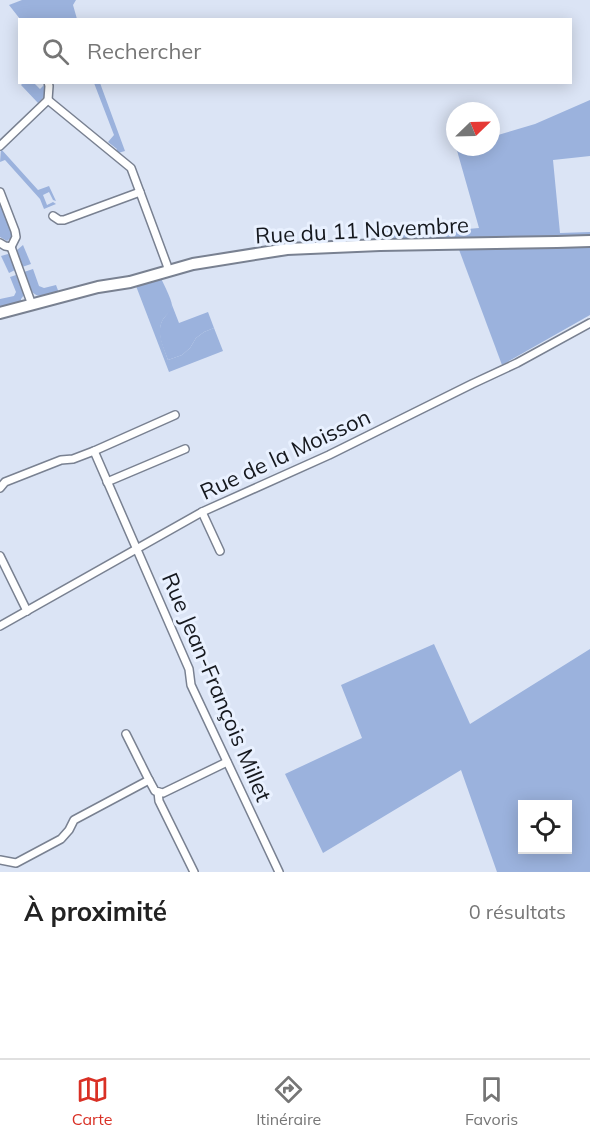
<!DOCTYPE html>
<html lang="fr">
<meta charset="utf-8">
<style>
body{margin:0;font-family:Mulish,sans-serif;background:#f6f6f6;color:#222}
.controls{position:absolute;right:18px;bottom:18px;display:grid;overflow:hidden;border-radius:0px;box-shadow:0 3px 15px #0003}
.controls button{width:54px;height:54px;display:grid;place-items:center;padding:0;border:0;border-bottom:2px solid #e0e0e0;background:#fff;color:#222;font:30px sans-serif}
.compass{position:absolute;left:446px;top:102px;width:54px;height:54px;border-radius:50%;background:#fff;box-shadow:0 3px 15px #0003;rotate:67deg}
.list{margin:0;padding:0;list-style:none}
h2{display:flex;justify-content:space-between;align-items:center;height:78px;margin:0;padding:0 24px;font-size:26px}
h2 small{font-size:20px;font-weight:400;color:#767676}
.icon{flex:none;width:33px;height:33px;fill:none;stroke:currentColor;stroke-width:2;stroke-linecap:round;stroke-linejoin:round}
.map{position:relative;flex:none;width:590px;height:872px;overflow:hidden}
.search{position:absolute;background:#fff;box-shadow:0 3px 15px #0003;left:18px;right:18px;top:18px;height:66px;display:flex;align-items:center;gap:15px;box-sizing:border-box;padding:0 21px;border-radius:0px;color:#767676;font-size:22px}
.sheet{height:186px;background:#fff}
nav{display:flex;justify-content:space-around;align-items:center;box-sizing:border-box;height:84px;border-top:2px solid #e0e0e0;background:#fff;font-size:16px;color:#767676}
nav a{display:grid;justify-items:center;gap:3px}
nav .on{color:#d93025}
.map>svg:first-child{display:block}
.green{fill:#9bb2dd;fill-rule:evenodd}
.forest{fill:#9cb3dd}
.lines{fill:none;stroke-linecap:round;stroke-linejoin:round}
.street-casing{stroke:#798191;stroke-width:10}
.secondary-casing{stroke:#798191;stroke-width:14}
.street{stroke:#fff;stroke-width:7}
.secondary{stroke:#fff;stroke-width:10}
.labels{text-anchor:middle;stroke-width:6;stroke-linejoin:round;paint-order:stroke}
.street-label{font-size:22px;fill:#15181e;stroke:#e9f1ff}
</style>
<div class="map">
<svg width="590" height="872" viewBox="0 0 590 872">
<rect width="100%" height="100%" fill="#dbe4f5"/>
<g class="green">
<polygon points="22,0 76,0 73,5 77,19 20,19 9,5"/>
<polygon points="23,83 34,83 40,89 44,85 47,90 45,96 38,103 21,85"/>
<polygon points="94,83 100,83 125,151 118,153 115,152 117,149 108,142 114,135"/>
<polygon points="590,100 590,156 553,160 560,233 590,232 590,236 564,238 383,240 382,236 383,231 433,230 433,232 479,228 456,147 491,147 491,137 535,124"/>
<polygon points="1,149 38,190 49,186 56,201 53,200 49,192 43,195 47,205 53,202 56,204 44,209 40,199 5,160 0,162"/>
<polygon points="0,203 4,213 6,213 13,236 7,241 0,237"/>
<polygon points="590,244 590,315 502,365 458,247"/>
<polygon points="23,245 31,264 22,267 17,250"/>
<polygon points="8,254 10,256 15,270 9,273 1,256"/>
<path d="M 33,269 L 39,286 L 44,288 L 56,285 L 59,293 C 32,299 33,297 24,272 Z"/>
<polygon points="16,275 24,295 21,299 21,304 0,309 0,299 14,296 16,292 10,277"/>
<path d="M 172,305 L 179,323 L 208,312 L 214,328 L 204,332 L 196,338 L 190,348 L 182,355 L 168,360 C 164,348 156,334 162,321 C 166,314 170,313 172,305 Z"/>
<path d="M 434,644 L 470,724 L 590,649 L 590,872 L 497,872 L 461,770 L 323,853 L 285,774 L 362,738 L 341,685 ZM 522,804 L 568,804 L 568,850 L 522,850 Z"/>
</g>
<path class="forest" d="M 161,278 C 164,285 171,298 172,305 C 172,312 168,313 164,318 C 155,330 164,347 168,360 L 182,355 L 190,348 L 196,338 L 204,332 L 214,328 L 223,351 L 169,372 L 136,286 Z"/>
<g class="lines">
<defs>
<g id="street">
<polyline points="48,100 49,86 48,82"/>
<polyline points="0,146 48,100 131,168 167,265 168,271"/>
<polyline points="0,192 15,231 16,237 11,247"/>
<polyline points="53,216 59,220 64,220 140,192"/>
<polyline points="0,243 5,246 11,247"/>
<polyline points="11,247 32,305"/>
<polyline points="94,451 189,669 191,685 279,872"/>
<polyline points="107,482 185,449"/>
<polyline points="0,488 5,482 61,460 73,459 94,451 175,415"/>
<polyline points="202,512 220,551"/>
<polyline points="0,556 27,611"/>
<polyline points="0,626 202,512 329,455 472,384 517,363 590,323"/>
<polyline points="126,734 149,780"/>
<polyline points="158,792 159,801 194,872"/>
<polyline points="0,860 16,863 61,839 69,830 74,820 149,780 155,791 163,793 227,762"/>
</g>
<polyline id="secondary" points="0,313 98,287 130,282 193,264 287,249 380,245 557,242 590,241"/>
</defs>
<use href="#street" class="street-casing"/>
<use href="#secondary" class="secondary-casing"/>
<use href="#street" class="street"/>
<use href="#secondary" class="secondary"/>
</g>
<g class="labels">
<g class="street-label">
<text transform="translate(362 230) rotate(-3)" y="8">Rue du 11 Novembre</text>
<text transform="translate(285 454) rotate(-25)" y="8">Rue de la Moisson</text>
<text transform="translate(217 687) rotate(67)" y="8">Rue Jean-François Millet</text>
</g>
</g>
</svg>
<div class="controls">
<button><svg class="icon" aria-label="locate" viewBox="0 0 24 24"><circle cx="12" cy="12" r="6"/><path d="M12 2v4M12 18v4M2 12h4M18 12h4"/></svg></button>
</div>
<svg class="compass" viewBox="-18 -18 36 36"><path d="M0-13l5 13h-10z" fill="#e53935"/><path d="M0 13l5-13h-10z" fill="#767676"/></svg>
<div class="search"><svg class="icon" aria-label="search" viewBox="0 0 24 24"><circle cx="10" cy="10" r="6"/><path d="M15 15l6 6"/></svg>Rechercher</div>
</div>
<section class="sheet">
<h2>À proximité<small>0 résultats</small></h2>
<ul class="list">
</ul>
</section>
<nav>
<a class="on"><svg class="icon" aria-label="map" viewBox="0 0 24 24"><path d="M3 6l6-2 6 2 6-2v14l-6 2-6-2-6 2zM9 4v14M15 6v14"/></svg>Carte</a>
<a><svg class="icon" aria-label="directions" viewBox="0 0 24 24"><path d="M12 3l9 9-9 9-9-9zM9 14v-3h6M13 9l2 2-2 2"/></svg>Itinéraire</a>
<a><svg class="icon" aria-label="saved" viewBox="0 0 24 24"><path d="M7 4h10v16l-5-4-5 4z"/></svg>Favoris</a>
</nav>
